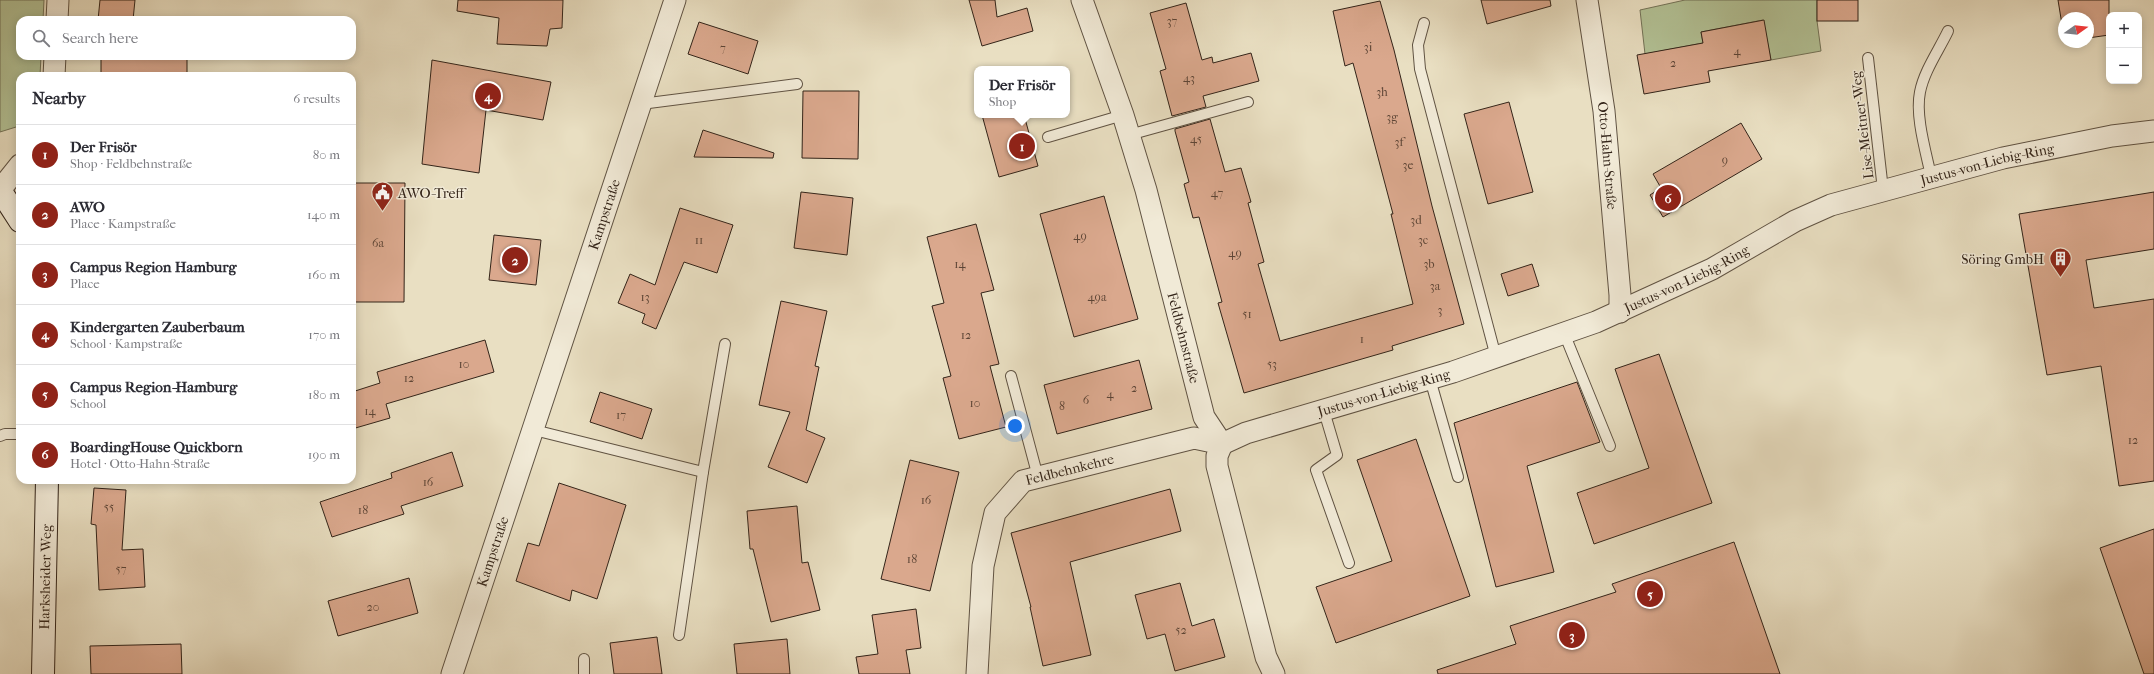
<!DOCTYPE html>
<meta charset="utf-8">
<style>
body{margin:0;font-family:"IM FELL French Canon",serif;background:#f7f7f7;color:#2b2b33}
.controls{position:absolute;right:12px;top:12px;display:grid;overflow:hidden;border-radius:8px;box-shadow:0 2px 10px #0003}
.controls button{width:36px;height:36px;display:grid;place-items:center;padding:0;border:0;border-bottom:1px solid #e1e1e2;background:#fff;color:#2b2b33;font:20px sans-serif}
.compass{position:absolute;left:2058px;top:12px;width:36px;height:36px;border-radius:50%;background:#fff;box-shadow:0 2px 10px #0003;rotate:75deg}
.you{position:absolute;left:1015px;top:426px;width:14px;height:14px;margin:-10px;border:3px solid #fff;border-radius:50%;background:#1a73e8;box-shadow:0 0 0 6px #1a73e833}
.badge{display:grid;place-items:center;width:26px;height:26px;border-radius:50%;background:#8f2418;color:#fff;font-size:13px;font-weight:700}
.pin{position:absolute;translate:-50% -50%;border:2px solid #fff;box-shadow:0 1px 4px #0006}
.popup{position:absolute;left:974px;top:66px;width:96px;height:52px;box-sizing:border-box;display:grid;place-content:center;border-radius:8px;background:#fff;filter:drop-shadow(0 1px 3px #0005);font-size:13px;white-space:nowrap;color:#7c7c81}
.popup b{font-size:15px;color:#2b2b33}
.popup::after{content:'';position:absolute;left:50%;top:100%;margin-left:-8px;border:8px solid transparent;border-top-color:#fff}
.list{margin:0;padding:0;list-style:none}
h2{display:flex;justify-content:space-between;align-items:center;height:52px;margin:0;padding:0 16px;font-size:17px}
h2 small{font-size:13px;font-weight:400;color:#7c7c81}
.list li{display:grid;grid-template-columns:26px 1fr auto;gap:12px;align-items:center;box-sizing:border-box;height:60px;padding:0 16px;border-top:1px solid #e1e1e2}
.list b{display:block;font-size:15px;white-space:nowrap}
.list p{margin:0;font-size:13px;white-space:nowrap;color:#7c7c81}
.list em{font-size:13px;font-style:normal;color:#7c7c81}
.icon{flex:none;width:22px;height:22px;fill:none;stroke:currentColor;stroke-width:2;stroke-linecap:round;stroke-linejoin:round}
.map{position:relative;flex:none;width:2154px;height:674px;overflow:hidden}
.search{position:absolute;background:#fff;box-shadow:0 2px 10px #0003;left:16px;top:16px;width:340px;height:44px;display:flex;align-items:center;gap:10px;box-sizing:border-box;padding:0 14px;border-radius:12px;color:#7c7c81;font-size:15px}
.panel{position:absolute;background:#fff;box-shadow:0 2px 10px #0003;left:16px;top:72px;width:340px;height:412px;border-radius:12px}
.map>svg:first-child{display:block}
.green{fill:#b3c296;stroke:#737358}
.building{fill:#daa88d;stroke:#332419}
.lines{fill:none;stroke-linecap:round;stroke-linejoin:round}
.service-casing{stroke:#605343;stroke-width:12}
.minor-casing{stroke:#605343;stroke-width:23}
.secondary-casing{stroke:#332419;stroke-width:24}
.service{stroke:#f1ead7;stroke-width:10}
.minor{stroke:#f1ead7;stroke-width:21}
.secondary{stroke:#f1ead7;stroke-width:22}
.labels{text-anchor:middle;stroke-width:3;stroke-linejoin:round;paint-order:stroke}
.number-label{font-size:12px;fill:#5d4536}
.street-label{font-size:14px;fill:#332419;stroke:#f1ead7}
.poi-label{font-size:14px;fill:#332419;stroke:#f1ead7;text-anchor:start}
</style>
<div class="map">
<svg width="2154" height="674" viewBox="0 0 2154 674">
<rect width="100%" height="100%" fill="#e9dfc2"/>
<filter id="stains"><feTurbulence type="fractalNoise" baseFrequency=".005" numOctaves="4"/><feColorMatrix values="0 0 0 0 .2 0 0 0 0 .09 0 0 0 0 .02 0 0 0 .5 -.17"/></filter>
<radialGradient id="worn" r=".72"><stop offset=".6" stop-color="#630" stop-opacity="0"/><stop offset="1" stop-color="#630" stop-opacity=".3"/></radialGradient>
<g class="green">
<polygon points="0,0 44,0 43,20 20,20 20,56 41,56 40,76 20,76 20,123 16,127 0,132"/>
<polygon points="1685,0 1817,0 1817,21 1821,51 1771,60 1763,20 1701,32 1703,43 1645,54 1640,10"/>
</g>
<g class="building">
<polygon points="100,0 135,0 133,20 98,20"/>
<polygon points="458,0 563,0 562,28 550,29 547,46 497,44 499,18 457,11"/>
<polygon points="969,0 995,0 997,17 1027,8 1033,31 982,46"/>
<polygon points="1481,0 1550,0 1551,6 1487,24"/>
<rect x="1817" y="0" width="41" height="21"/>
<polygon points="2058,0 2109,0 2109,35 2088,38 2088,18 2064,18 2064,37"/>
<polygon points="1380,1 1394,50 1432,206 1464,324 1392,346 1393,350 1244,393 1218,303 1222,302 1199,217 1193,218 1184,184 1189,182 1175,131 1175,129 1210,119 1225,172 1241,168 1251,202 1248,203 1264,262 1258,264 1280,341 1413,304 1391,214 1393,214 1353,63 1345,66 1333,11"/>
<polygon points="1186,3 1202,60 1212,57 1213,63 1251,53 1259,81 1203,96 1206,107 1172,116 1160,71 1166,69 1150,13"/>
<polygon points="1764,20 1771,60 1708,71 1710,82 1644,94 1637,55 1703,43 1701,32"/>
<polygon points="699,22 758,41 748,74 688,54"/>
<polygon points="101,56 187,57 187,76 101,76"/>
<polygon points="432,60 551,82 543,120 486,110 479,173 422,164"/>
<polygon points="803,91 859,91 858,159 802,158"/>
<polygon points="1509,102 1533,192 1488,204 1464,114"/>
<polygon points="982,115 1024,115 1038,166 999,177"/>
<polygon points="1741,123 1762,159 1663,217 1650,195 1661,188 1653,174"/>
<polygon points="703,130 774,153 773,158 694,157"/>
<polygon points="352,183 405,183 404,302 352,302"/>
<polygon points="801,192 853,198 847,255 794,248"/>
<polygon points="2154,192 2154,249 2086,260 2094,308 2154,299 2154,481 2119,486 2101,366 2047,375 2019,214"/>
<polygon points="1104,196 1138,319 1074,337 1040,214"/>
<polygon points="680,208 733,225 717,273 684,262 656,329 642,323 645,314 618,303 630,274 655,285"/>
<polygon points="976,224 994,290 981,293 999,364 990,366 1006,427 959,439 943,378 951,376 932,306 944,303 927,237"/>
<polygon points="494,235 541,240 536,285 489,280"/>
<polygon points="1532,264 1539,286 1508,296 1501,274"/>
<polygon points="781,301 827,311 815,366 819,367 806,430 825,438 807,483 768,467 790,412 759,405"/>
<polygon points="485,340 494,372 386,404 390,418 352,429 352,392 380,383 377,372"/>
<polygon points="1659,354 1712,503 1594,544 1577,493 1649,468 1615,369"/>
<polygon points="1139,360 1152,409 1057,434 1044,385"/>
<polygon points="1577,382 1600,442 1527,466 1554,572 1496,587 1454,423"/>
<polygon points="600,392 652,409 642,439 590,422"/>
<polygon points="1416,439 1470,596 1336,643 1316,587 1392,561 1357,460"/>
<polygon points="452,452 463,486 401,506 404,514 332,537 320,502 392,478 391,473"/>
<polygon points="910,460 959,472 930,591 881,579"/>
<polygon points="559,483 626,505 597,599 572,590 570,601 516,581 528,543 539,546"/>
<polygon points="94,488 126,490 122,550 143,549 145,587 99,590 96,525 91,524"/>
<polygon points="1170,489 1181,531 1070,562 1091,655 1043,666 1030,607 1031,607 1011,533"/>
<polygon points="797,506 802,563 808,562 820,610 771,622 753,549 750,549 747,511"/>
<polygon points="2154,529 2154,674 2144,674 2100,548"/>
<polygon points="1734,542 1780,674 1438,674 1437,670 1516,644 1510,626 1616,592 1612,584"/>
<polygon points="409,578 418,613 338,636 328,601"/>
<polygon points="1180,583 1192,626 1214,619 1225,657 1175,671 1165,634 1147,639 1135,595"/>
<polygon points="916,609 921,648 906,650 910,674 859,674 856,657 878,654 872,615"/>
<polygon points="657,637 662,674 614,674 610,643"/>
<polygon points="787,639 790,674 737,674 734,644"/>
<polygon points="181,644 182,674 91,674 90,646"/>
</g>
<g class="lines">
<defs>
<g id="service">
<polyline points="1424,23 1418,45 1420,69 1496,357"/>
<polyline points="1868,58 1883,190"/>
<polyline points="641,104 797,84"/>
<polyline points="1129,135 1248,102"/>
<polyline points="1048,137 1123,115"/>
<path d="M 1931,176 C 1926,152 1915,116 1920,92 C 1924,71 1939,50 1948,31"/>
<polyline points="1564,333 1610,446"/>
<polyline points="1011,376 1038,477"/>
<polyline points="1430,379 1458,477"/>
<polyline points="1324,411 1337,455 1316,470 1349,563"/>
<polyline points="534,430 703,472 725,344"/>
<polyline points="0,436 5,434 20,434"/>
<polyline points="679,635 703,472"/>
<polyline points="584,674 584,659"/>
</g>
<g id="minor">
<path id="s1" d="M 1082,0 L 1123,115 L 1146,190 L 1204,417 L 1222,444"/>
<path id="s2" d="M 1587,0 L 1604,111 L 1620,295 L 1620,312"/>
<polyline points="57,20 58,0"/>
<polyline points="54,76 55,56"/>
<polyline points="0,190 20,165"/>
<path id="s3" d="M 1222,444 L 1246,433 L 1453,372 L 1596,322 L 1712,269 L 1795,221 L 1831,205 L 2003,158 L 2112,136 L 2154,131"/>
<polyline points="1222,444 1217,456 1217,466 1266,657 1274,674"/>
<path id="s4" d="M 452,674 L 675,0"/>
<path id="s5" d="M 977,674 L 983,566 L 995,513 L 1023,481 L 1194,438 L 1222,444"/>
</g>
<g id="secondary">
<polyline points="0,190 20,221"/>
<path id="s6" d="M 43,674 L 47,480"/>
</g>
</defs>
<use href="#service" class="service-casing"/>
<use href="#minor" class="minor-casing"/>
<use href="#secondary" class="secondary-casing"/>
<use href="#service" class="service"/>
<use href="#minor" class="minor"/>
<use href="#secondary" class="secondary"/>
</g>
<defs>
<symbol id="civic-pin" viewBox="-11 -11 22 30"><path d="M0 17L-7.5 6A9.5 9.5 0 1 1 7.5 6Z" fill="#8f2418" stroke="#f1ead7"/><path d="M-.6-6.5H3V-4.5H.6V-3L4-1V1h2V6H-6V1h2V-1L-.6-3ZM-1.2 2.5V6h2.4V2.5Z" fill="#fff"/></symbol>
<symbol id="building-pin" viewBox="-11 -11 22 30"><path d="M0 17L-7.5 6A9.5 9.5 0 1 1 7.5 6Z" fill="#8f2418" stroke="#f1ead7"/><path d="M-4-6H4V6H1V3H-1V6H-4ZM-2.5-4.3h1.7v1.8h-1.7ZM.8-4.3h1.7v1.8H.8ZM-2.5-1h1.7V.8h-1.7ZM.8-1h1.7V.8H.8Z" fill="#fff"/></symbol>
</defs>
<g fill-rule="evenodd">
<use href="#civic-pin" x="370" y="180" width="25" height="34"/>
<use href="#building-pin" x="2048" y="246" width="25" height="34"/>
</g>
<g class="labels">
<g class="number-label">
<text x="1172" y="25">37</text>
<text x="1368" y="51">3i</text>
<text x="723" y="52">7</text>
<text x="1737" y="55">4</text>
<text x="1673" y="67">2</text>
<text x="1189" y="82">43</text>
<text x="1382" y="96">3h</text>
<text x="1392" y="121">3g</text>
<text x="1196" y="143">45</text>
<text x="1399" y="146">3f</text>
<text x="1725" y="164">9</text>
<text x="1408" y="169">3e</text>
<text x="1217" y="197">47</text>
<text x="1416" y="224">3d</text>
<text x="1080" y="240">49</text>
<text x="699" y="244">11</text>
<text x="1423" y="244">3c</text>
<text x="378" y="247">6a</text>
<text x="1235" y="257">49</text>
<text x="960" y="268">14</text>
<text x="1429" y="268">3b</text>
<text x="1435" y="290">3a</text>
<text x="645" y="301">13</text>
<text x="1097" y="301">49a</text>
<text x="1440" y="314">3</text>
<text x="1247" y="318">51</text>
<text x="966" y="339">12</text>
<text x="1362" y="343">1</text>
<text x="464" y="368">10</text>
<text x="1272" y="368">53</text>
<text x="409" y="382">12</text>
<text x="1134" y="392">2</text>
<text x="1110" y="398">4</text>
<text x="1086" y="404">6</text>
<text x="975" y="407">10</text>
<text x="1062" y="410">8</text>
<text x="370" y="415">14</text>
<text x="621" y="419">17</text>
<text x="2133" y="444">12</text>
<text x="428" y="486">16</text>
<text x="926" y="504">16</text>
<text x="109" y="511">55</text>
<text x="363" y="514">18</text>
<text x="912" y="563">18</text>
<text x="121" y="573">57</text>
<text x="373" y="611">20</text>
<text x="1181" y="634">52</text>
</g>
<g class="street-label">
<text transform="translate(1862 125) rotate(-97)" y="5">Lise-Meitner-Weg</text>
<text dy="5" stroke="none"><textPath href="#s2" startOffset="157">Otto-Hahn-Straße</textPath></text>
<text dy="5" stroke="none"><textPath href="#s3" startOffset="818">Justus-von-Liebig-Ring</textPath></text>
<text dy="5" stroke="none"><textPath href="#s4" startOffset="484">Kampstraße</textPath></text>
<text dy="5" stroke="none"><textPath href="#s3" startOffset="494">Justus-von-Liebig-Ring</textPath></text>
<text dy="5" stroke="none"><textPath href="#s1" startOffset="353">Feldbehnstraße</textPath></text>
<text dy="5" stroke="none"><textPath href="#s3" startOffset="170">Justus-von-Liebig-Ring</textPath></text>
<text dy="5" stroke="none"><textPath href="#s5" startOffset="253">Feldbehnkehre</textPath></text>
<text dy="5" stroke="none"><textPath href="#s4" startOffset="129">Kampstraße</textPath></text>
<text dy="5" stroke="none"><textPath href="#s6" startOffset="97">Harksheider Weg</textPath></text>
</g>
<g class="poi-label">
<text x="398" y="198">AWO-Treff</text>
<text x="2044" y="264" text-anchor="end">Söring GmbH</text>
</g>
</g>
<rect width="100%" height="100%" filter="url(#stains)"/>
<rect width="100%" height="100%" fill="url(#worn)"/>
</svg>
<div class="controls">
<button>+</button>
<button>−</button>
</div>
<svg class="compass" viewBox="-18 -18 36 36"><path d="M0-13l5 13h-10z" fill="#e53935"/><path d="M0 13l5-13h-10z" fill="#7c7c81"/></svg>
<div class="you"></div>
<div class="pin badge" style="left:1022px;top:146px">1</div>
<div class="popup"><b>Der Frisör</b>Shop</div>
<div class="pin badge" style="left:515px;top:260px">2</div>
<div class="pin badge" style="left:1572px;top:635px">3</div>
<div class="pin badge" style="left:488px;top:96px">4</div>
<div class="pin badge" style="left:1650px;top:594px">5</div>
<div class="pin badge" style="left:1668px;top:198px">6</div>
<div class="search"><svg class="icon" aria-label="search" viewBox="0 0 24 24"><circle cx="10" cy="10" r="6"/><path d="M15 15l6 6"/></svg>Search here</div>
<section class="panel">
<h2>Nearby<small>6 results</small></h2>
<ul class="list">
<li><span class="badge">1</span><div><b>Der Frisör</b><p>Shop · Feldbehnstraße</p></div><em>80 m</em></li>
<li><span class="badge">2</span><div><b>AWO</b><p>Place · Kampstraße</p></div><em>140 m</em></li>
<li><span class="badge">3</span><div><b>Campus Region Hamburg</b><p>Place</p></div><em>160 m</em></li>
<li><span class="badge">4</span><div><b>Kindergarten Zauberbaum</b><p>School · Kampstraße</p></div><em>170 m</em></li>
<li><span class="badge">5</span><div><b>Campus Region-Hamburg</b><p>School</p></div><em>180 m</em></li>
<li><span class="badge">6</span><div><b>BoardingHouse Quickborn</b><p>Hotel · Otto-Hahn-Straße</p></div><em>190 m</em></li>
</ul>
</section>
</div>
